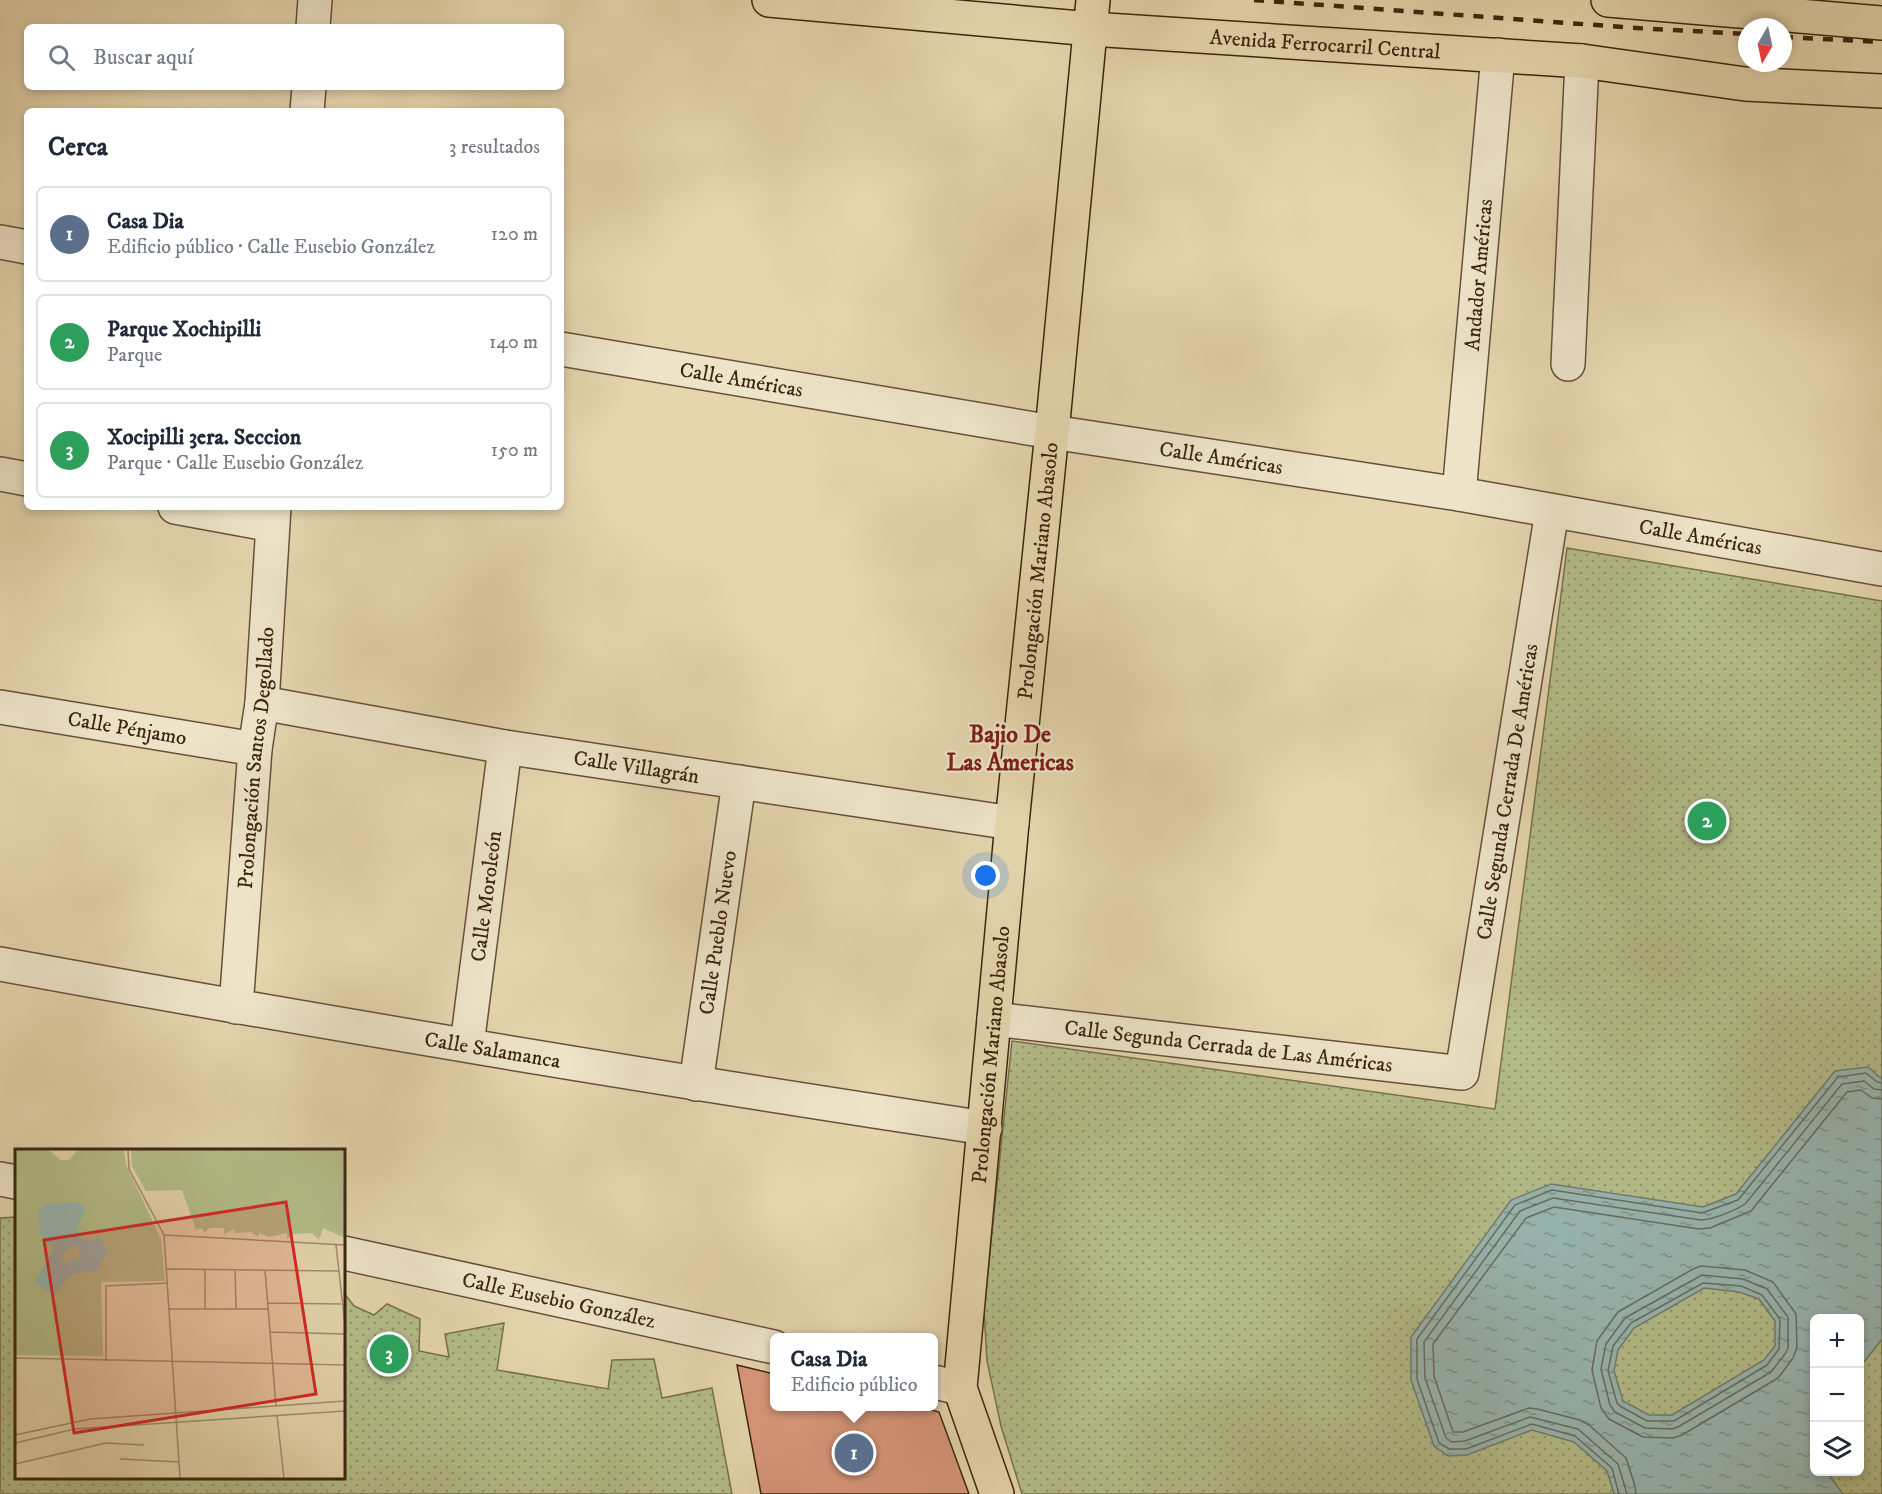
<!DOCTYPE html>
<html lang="es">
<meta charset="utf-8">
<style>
body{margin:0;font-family:"IM FELL DW Pica",serif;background:#f6f6f7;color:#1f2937}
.controls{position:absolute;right:18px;bottom:18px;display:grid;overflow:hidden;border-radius:9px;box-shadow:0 3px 9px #0003}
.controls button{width:54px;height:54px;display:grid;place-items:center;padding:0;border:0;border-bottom:2px solid #e0e1e3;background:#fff;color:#1f2937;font:30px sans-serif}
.compass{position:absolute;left:1738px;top:18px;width:54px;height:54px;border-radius:50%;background:#fff;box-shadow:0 3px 9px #0003;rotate:189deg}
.you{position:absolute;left:986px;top:876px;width:21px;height:21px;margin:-15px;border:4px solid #fff;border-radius:50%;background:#1a73e8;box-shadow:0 0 0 9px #1a73e833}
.badge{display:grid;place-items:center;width:39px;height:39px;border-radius:50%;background:#8f2418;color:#fff;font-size:20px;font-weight:700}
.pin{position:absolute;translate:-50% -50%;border:3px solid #fff;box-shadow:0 2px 6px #0006}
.popup{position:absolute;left:770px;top:1333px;width:168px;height:78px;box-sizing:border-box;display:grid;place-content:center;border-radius:9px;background:#fff;filter:drop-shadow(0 2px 4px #0005);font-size:20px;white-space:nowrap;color:#747a83}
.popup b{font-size:22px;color:#1f2937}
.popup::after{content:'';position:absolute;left:50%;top:100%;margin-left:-12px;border:12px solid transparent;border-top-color:#fff}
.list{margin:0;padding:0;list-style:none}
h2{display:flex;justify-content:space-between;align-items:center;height:78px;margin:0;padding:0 24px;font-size:26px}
h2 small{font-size:20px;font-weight:400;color:#747a83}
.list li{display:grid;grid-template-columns:39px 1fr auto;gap:18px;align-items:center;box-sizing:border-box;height:96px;margin:0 12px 12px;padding:0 12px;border:2px solid #e0e1e3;border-radius:9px}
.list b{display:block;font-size:22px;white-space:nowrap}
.list p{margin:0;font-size:20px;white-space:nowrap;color:#747a83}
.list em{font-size:20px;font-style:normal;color:#747a83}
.icon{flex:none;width:33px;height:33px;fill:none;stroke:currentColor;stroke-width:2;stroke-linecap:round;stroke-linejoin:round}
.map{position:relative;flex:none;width:1882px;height:1494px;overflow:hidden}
.search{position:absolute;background:#fff;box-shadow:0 3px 9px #0003;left:24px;top:24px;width:540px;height:66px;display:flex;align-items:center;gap:15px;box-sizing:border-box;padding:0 21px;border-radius:9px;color:#747a83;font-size:22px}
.panel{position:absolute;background:#fff;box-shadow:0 3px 9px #0003;left:24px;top:108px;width:540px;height:402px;border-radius:9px}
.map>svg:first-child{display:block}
.park{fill:url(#park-dots);stroke:#78724d;stroke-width:1.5;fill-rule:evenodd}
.water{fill:url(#water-ripples);stroke:#737d71;stroke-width:1.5;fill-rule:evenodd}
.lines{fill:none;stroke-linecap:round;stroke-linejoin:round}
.shore{stroke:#6a6e60;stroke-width:1.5}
.building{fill:#d8977b;stroke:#3c250f;stroke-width:1.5}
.minor-casing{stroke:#665137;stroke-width:36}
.major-casing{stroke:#3c250f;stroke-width:36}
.minor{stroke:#eee4ca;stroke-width:33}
.major{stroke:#e5d6ae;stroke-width:33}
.rail{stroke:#3c250f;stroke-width:4.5;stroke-dasharray:10 10;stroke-linecap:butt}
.labels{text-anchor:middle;stroke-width:4.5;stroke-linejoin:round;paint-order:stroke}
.street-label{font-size:21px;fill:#3c250f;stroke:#eee4ca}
.quarter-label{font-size:24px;font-weight:bold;fill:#7a1f14;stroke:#eee4ca}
.inset-road{fill:none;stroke:#a18f6e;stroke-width:1.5}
.view{fill:#d62828;fill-opacity:0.15;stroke:#d62828;stroke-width:3}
.inset-edge{fill:none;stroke:#3c250f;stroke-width:3}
</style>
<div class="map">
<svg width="1882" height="1494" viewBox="0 0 1882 1494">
<defs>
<pattern id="park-dots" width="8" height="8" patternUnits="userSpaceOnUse" patternTransform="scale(1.5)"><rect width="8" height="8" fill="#b4be8b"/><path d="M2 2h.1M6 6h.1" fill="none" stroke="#949a70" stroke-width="1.8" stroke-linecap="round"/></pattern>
<pattern id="water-ripples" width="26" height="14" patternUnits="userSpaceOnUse" patternTransform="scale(1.5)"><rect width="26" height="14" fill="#98b7b2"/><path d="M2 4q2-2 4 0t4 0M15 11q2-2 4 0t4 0" fill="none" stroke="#7d958f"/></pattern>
</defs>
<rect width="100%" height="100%" fill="#e5d6ae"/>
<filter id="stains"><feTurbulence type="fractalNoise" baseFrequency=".00333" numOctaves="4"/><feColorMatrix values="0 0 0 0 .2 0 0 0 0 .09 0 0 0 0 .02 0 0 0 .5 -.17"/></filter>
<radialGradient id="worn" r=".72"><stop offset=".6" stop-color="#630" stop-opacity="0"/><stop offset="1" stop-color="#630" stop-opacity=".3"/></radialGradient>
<g class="park">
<path d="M 1567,548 L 1882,601 L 1882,1494 L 1022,1494 L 1001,1426 L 987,1361 L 984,1310 L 1012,1041 L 1495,1109 ZM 1814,1318 L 1860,1318 L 1860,1472 L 1814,1472 Z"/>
<polygon points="16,1217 16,1478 344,1478 344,1293 354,1306 374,1315 387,1304 420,1319 419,1351 449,1357 445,1334 504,1323 497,1370 608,1389 612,1360 654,1359 662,1398 712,1388 732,1494 0,1494 0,1218"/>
</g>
<path class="water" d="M 1868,1067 L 1882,1079 L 1882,1339 L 1860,1367 L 1860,1318 L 1814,1318 L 1814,1472 L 1827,1472 L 1843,1494 L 1614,1494 L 1607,1471 L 1574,1442 L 1532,1430 L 1467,1455 L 1448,1456 L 1434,1446 L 1411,1380 L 1411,1337 L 1511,1200 L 1551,1184 L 1703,1207 L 1736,1194 L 1835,1071 ZM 1704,1288 L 1739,1292 L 1759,1299 L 1775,1321 L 1775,1346 L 1764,1360 L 1672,1415 L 1649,1415 L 1623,1401 L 1614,1371 L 1618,1350 L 1634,1328 Z"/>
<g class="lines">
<g class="shore">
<polygon points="1701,1266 1745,1270 1773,1282 1796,1314 1797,1347 1793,1358 1778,1378 1682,1435 1673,1438 1643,1437 1609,1419 1601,1408 1592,1370 1597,1341 1618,1312 1693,1269"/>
<polygon points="1702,1275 1743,1279 1767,1289 1788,1317 1788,1348 1785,1354 1771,1372 1678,1427 1672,1429 1645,1428 1615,1412 1610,1405 1601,1369 1606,1344 1625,1318"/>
<polygon points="1703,1283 1741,1286 1762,1295 1780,1319 1779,1349 1767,1365 1674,1421 1647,1421 1620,1406 1617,1403 1608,1371 1613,1346 1631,1323"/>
<polyline points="1619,1494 1612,1468 1575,1436 1532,1424 1466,1449 1449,1449 1439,1443 1417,1379 1417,1339 1515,1205 1552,1190 1702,1213 1738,1200 1838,1077 1866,1073 1877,1082 1882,1083"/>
<path d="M 1627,1494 L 1618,1464 L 1578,1429 L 1530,1417 L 1465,1441 L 1452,1442 L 1446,1438 L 1425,1378 L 1424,1342 L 1520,1211 L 1553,1198 L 1701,1220 C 1712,1220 1737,1210 1746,1203 L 1842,1084 L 1864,1081 L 1874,1089 L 1882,1090"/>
<polyline points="1636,1494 1635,1486 1626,1458 1589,1425 1580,1420 1537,1409 1529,1408 1463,1432 1453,1432 1434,1376 1433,1344 1526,1218 1554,1207 1699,1229 1710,1228 1751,1211 1847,1092 1861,1090 1872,1098 1882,1099"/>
</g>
</g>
<polygon class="building" points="737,1365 774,1374 774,1406 917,1406 939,1412 969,1494 761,1494"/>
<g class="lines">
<defs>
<g id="minor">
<polyline points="313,27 315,0"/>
<polyline points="307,111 309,87"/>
<polyline points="0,242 27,247"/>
<path id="s1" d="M 561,349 L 1052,432 L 1459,494 L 1882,569"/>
<polyline points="1568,364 1582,61"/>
<polyline points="0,474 27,479"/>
<path id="s2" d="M 1459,494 L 1498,55"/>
<polyline points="175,507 272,525"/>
<path id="s3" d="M 262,703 L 505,747 L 1012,823"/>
<path id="s4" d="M 0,707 L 255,749"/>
<path id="s5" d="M 0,964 C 327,1024 656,1078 985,1128"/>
<path id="s6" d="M 236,1007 L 255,749 L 262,703 L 274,507"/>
<path id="s7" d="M 994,1019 L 1462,1073 L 1552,511"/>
<path id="s8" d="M 467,1045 L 505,747"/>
<path id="s9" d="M 696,1084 L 739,782"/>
<polyline points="0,1179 16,1182"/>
<path id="s10" d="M 344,1253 L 774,1347"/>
<polyline points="934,1382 960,1388"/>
</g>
<g id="major">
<path id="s11" d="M 769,0 L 1091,29 L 1582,61 L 1745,84 L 1882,91"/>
<polyline points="1608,0 1882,23"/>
<path id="s12" d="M 997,1494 L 960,1388 L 1012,823 L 1052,432 L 1093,0"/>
</g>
</defs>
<use href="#minor" class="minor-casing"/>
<use href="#major" class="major-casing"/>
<use href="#minor" class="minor"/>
<use href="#major" class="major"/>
<g class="rail">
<polyline points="1254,0 1636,28 1747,34"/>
<polyline points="1783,37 1882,42"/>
</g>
</g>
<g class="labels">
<g class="street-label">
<text dy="7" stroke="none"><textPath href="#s11" startOffset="558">Avenida Ferrocarril Central</textPath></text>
<text dy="7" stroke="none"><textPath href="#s2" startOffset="220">Andador Américas</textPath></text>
<text dy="7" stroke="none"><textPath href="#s1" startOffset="183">Calle Américas</textPath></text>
<text dy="7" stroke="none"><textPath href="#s1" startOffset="669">Calle Américas</textPath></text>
<text dy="7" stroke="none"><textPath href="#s1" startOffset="1155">Calle Américas</textPath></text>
<text dy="7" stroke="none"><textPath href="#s12" startOffset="933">Prolongación Mariano Abasolo</textPath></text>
<text dy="7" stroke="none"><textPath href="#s4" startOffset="129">Calle Pénjamo</textPath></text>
<text dy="7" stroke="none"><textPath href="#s6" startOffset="250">Prolongación Santos Degollado</textPath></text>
<text dy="7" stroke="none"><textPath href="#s3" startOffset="380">Calle Villagrán</textPath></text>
<text dy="7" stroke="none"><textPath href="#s7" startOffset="756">Calle Segunda Cerrada De Américas</textPath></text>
<text dy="7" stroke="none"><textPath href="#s8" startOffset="150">Calle Moroleón</textPath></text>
<text dy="7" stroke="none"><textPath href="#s9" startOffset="153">Calle Pueblo Nuevo</textPath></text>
<text dy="7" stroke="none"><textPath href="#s7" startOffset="236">Calle Segunda Cerrada de Las Américas</textPath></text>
<text dy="7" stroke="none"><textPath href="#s5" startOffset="500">Calle Salamanca</textPath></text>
<text dy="7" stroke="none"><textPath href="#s12" startOffset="447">Prolongación Mariano Abasolo</textPath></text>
<text dy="7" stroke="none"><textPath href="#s10" startOffset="220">Calle Eusebio González</textPath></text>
</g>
<g class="quarter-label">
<text x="1010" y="742">Bajio De<tspan x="1010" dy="28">Las Americas</tspan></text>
</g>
</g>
<g transform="translate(15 1149)">
<rect width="330" height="330" fill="#e5d6ae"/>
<path d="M 0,1 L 34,1 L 45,11 L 54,11 L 63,1 L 109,1 L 111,16 L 146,90 L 150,132 L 86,133 L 88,207 L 0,206 ZM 116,1 L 330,1 L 330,89 L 308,79 L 304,91 L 297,84 L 278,85 L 272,90 L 272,84 L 254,88 L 244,84 L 244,88 L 236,83 L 220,84 L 219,80 L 209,85 L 209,79 L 195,79 L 189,84 L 187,79 L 181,81 L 167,41 L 131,42 L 117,17 Z" fill="#b4be8b"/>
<path d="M 63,53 L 71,60 L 62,77 L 64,89 L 75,92 L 85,88 L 92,102 L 82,122 L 57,125 L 39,146 L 20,134 L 38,99 L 25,84 L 23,62 L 30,55 ZM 57,97 L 64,98 L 64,108 L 49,114 L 47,106 Z" fill="#98b7b2" fill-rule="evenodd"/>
<path class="inset-road" d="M 113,1 L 114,20 L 149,86 L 165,329M 149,86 L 330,96M 321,96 L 330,176M 152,120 L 323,122M 190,120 L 190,160M 220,120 L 221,159M 250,121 L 261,257M 253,154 L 326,155M 154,160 L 253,160M 255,183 L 330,185M 0,209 L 330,216M 91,211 L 91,137 L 153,134M 262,267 L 269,329M 0,286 L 75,270 L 330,252M 0,294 L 60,280 L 330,262M 105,310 L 164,313M 0,315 L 91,294 L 129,296"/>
<path class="view" d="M 271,53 L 301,245 L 59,284 L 29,91 Z"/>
<rect width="330" height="330" class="inset-edge"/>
</g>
<rect width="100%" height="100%" filter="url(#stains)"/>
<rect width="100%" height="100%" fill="url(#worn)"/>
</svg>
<div class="controls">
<button>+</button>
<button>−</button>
<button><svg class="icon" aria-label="layers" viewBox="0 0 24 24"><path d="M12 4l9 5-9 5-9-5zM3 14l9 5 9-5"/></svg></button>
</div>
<svg class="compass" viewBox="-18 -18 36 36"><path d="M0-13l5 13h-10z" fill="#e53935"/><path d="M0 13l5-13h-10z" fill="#747a83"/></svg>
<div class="you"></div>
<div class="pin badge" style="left:854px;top:1453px;background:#5c6f8a">1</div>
<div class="popup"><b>Casa Dia</b>Edificio público</div>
<div class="pin badge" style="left:1707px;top:821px;background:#2e9e5b">2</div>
<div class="pin badge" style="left:389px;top:1354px;background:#2e9e5b">3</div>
<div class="search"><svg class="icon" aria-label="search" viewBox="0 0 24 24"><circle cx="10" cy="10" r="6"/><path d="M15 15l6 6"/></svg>Buscar aquí</div>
<section class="panel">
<h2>Cerca<small>3 resultados</small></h2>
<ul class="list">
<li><span class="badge" style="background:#5c6f8a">1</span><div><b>Casa Dia</b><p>Edificio público · Calle Eusebio González</p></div><em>120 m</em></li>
<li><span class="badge" style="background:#2e9e5b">2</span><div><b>Parque Xochipilli</b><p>Parque</p></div><em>140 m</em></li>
<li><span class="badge" style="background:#2e9e5b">3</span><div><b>Xocipilli 3era. Seccion</b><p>Parque · Calle Eusebio González</p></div><em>150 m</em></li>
</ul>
</section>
</div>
